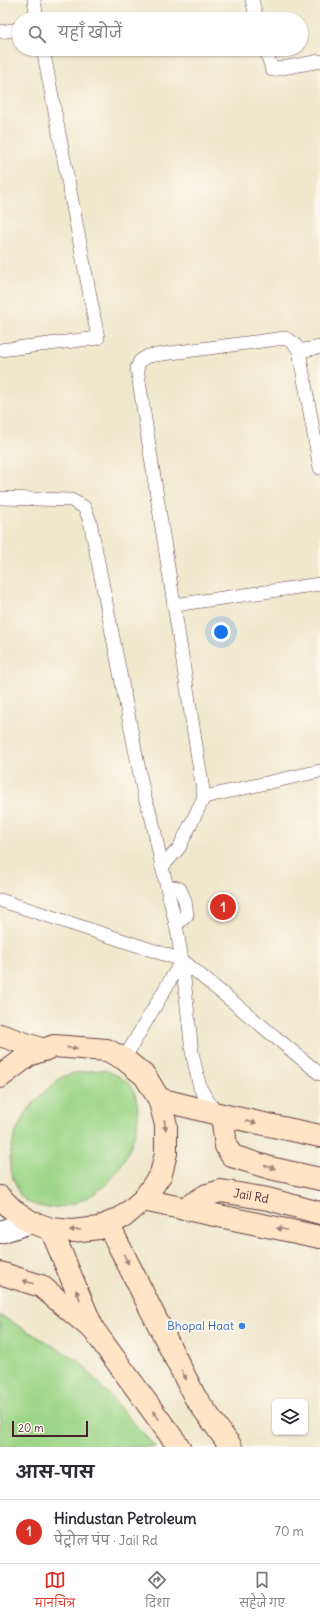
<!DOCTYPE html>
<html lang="hi">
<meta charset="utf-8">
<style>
body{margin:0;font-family:Delius,"Playpen Sans Deva",sans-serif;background:#f7f7f7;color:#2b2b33}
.controls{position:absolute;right:12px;bottom:12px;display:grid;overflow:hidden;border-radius:6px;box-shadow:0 1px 3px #0004}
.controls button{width:36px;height:36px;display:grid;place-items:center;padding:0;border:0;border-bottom:1px solid #e1e1e2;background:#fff;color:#2b2b33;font:20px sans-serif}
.scale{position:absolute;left:12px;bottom:10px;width:76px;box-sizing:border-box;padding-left:4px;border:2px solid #4a1f2b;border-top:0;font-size:11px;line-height:14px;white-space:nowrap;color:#4a1f2b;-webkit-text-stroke:3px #fbf7ec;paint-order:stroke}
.you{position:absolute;left:221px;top:632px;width:14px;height:14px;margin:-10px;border:3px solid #fff;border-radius:50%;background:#1a73e8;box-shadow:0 0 0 6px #1a73e833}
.badge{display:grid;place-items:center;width:26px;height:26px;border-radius:50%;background:#d93025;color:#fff;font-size:13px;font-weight:700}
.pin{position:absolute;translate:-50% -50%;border:2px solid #fff;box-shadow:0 1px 4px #0006}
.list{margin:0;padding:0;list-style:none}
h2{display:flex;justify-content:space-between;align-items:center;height:52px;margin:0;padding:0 16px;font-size:17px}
h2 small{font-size:13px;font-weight:400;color:#7c7c81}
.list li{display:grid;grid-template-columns:26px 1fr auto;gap:12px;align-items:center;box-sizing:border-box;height:64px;padding:0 16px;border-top:1px solid #e1e1e2}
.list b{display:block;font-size:15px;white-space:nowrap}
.list p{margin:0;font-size:13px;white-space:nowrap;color:#7c7c81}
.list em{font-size:13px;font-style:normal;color:#7c7c81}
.icon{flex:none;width:22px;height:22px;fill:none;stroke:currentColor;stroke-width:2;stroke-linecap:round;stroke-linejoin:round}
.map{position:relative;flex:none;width:320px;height:1447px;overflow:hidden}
.search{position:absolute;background:#fff;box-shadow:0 1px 3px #0004;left:12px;right:12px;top:12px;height:44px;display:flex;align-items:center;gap:10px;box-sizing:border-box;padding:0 14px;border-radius:22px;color:#7c7c81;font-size:15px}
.sheet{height:116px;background:#fff}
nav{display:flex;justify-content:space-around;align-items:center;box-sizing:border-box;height:56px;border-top:1px solid #e1e1e2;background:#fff;font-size:11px;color:#7c7c81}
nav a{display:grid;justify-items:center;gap:2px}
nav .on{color:#d93025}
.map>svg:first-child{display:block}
.green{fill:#9cd587;stroke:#737a59}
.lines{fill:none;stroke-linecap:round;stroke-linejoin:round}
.service-casing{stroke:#633d43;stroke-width:14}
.tertiary-casing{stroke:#633d43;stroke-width:24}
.secondary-casing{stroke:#633d43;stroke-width:24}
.service{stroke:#fff;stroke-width:13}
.tertiary{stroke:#fff;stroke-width:22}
.secondary{stroke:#ffe4c6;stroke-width:22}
.oneway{fill:#a48278}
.shop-dot{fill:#3f7fe0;stroke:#fbf7ec;stroke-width:1.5}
.labels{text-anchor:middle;stroke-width:4;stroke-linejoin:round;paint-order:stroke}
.street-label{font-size:12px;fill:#4a1f2b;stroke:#fbf7ec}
.shop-label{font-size:12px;fill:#366cbe;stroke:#fbf7ec;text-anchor:end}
</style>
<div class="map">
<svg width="320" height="1447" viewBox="0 0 320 1447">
<rect width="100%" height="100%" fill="#fbf7ec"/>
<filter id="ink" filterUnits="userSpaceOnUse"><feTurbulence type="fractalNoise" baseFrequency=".025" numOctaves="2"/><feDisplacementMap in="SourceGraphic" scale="8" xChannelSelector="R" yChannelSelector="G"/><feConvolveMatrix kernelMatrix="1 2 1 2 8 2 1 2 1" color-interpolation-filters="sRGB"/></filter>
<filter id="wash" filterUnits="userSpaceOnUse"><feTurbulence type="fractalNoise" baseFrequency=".012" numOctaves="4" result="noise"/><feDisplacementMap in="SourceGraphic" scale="16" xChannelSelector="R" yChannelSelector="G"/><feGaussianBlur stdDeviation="0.9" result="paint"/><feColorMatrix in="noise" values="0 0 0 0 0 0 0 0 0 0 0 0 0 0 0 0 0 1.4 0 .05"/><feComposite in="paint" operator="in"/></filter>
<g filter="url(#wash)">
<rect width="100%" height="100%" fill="#efe8cd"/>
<g class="green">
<path d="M 104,1070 C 115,1074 124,1077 132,1087 C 134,1090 135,1094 136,1098 C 144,1125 127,1161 109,1181 C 93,1199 61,1212 38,1206 C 31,1204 21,1199 19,1193 C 16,1185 10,1175 10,1167 C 9,1136 25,1108 48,1089 C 53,1085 57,1080 62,1077 C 76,1071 90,1071 104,1070 Z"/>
<polygon points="0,1315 79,1361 155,1447 0,1447"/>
</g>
</g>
<g filter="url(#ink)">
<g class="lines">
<defs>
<g id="service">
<polyline points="34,0 37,19"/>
<polyline points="252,0 257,19"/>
<polyline points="0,32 19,29"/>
<polyline points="266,49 272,70 320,61"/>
<polyline points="0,350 98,338 43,49"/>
<polyline points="299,351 320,347"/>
<polyline points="0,498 71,500 84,507 90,521 144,795 152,819 162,867"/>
<polyline points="174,605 320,584"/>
<polyline points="204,797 320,771"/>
<polyline points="168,887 174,887 180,889 185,901 187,915 176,925"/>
<polyline points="0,900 182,960 320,1074"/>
<polyline points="124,1059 182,960"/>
<polyline points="216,1114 200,1088 192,1052 182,960 176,925 162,867 179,848 204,797 137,368 140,361 148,356 285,338 294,343 299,351 320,468"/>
</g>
<polyline id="tertiary" points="0,1232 31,1222"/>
<g id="secondary">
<polyline points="0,1035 44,1050"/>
<polyline points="0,1077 29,1055 54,1046 107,1050 124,1059 145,1076 159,1099 166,1125 166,1153 161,1174 143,1200 123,1217 99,1228 72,1231 51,1229 31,1222 13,1210 0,1197"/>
<polyline points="159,1099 222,1115 320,1136"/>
<polyline points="222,1115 226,1146 232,1156 270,1168 320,1179"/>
<polyline points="143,1200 320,1237"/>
<path id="s1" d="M 184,1209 L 207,1195 L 221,1191 L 268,1199 L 320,1213"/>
<polyline points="108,1224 195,1397 231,1447"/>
<polyline points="51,1229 93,1329 179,1447"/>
<polyline points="0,1273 41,1286 90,1327"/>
</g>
</defs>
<use href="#service" class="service-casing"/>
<use href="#tertiary" class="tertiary-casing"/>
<use href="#secondary" class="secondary-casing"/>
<use href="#service" class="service"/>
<use href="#tertiary" class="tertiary"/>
<use href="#secondary" class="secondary"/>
</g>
<defs><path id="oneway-solid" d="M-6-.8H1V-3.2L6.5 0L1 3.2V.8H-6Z"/></defs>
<g class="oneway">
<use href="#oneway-solid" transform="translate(72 1048) rotate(5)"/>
<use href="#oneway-solid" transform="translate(251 1122) rotate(12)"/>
<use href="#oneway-solid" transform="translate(165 1125) rotate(83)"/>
<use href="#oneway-solid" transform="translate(270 1167) rotate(15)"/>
<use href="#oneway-solid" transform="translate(282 1229) rotate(-168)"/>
<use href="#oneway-solid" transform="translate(75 1230) rotate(177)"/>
<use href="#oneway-solid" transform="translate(126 1259) rotate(63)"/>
<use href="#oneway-solid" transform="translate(28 1282) rotate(-162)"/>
<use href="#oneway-solid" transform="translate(78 1295) rotate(-113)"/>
<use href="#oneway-solid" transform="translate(184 1375) rotate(63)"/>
<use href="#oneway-solid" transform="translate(156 1415) rotate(-126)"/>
</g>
</g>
<circle class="shop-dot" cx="242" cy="1326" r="4"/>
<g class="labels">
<g class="street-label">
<text dy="4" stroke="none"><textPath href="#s1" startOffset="72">Jail Rd</textPath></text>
</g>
<g class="shop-label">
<text x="234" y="1330">Bhopal Haat</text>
</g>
</g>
</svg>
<div class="controls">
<button><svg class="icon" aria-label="layers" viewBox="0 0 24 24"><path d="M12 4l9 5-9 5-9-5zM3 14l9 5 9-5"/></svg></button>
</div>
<div class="scale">20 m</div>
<div class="you"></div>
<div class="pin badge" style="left:223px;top:907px">1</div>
<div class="search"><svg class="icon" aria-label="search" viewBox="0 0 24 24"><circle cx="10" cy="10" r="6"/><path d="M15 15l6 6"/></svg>यहाँ खोजें</div>
</div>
<section class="sheet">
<h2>आस-पास<small></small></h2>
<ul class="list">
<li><span class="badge">1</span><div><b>Hindustan Petroleum</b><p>पेट्रोल पंप · Jail Rd</p></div><em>70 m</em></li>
</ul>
</section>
<nav>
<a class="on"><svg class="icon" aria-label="map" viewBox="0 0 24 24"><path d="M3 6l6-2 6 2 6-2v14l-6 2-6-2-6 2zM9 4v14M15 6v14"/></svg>मानचित्र</a>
<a><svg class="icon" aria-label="directions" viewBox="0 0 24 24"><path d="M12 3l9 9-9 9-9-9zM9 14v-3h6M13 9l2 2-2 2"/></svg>दिशा</a>
<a><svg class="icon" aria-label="saved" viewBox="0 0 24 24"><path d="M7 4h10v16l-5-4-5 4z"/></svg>सहेजे गए</a>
</nav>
